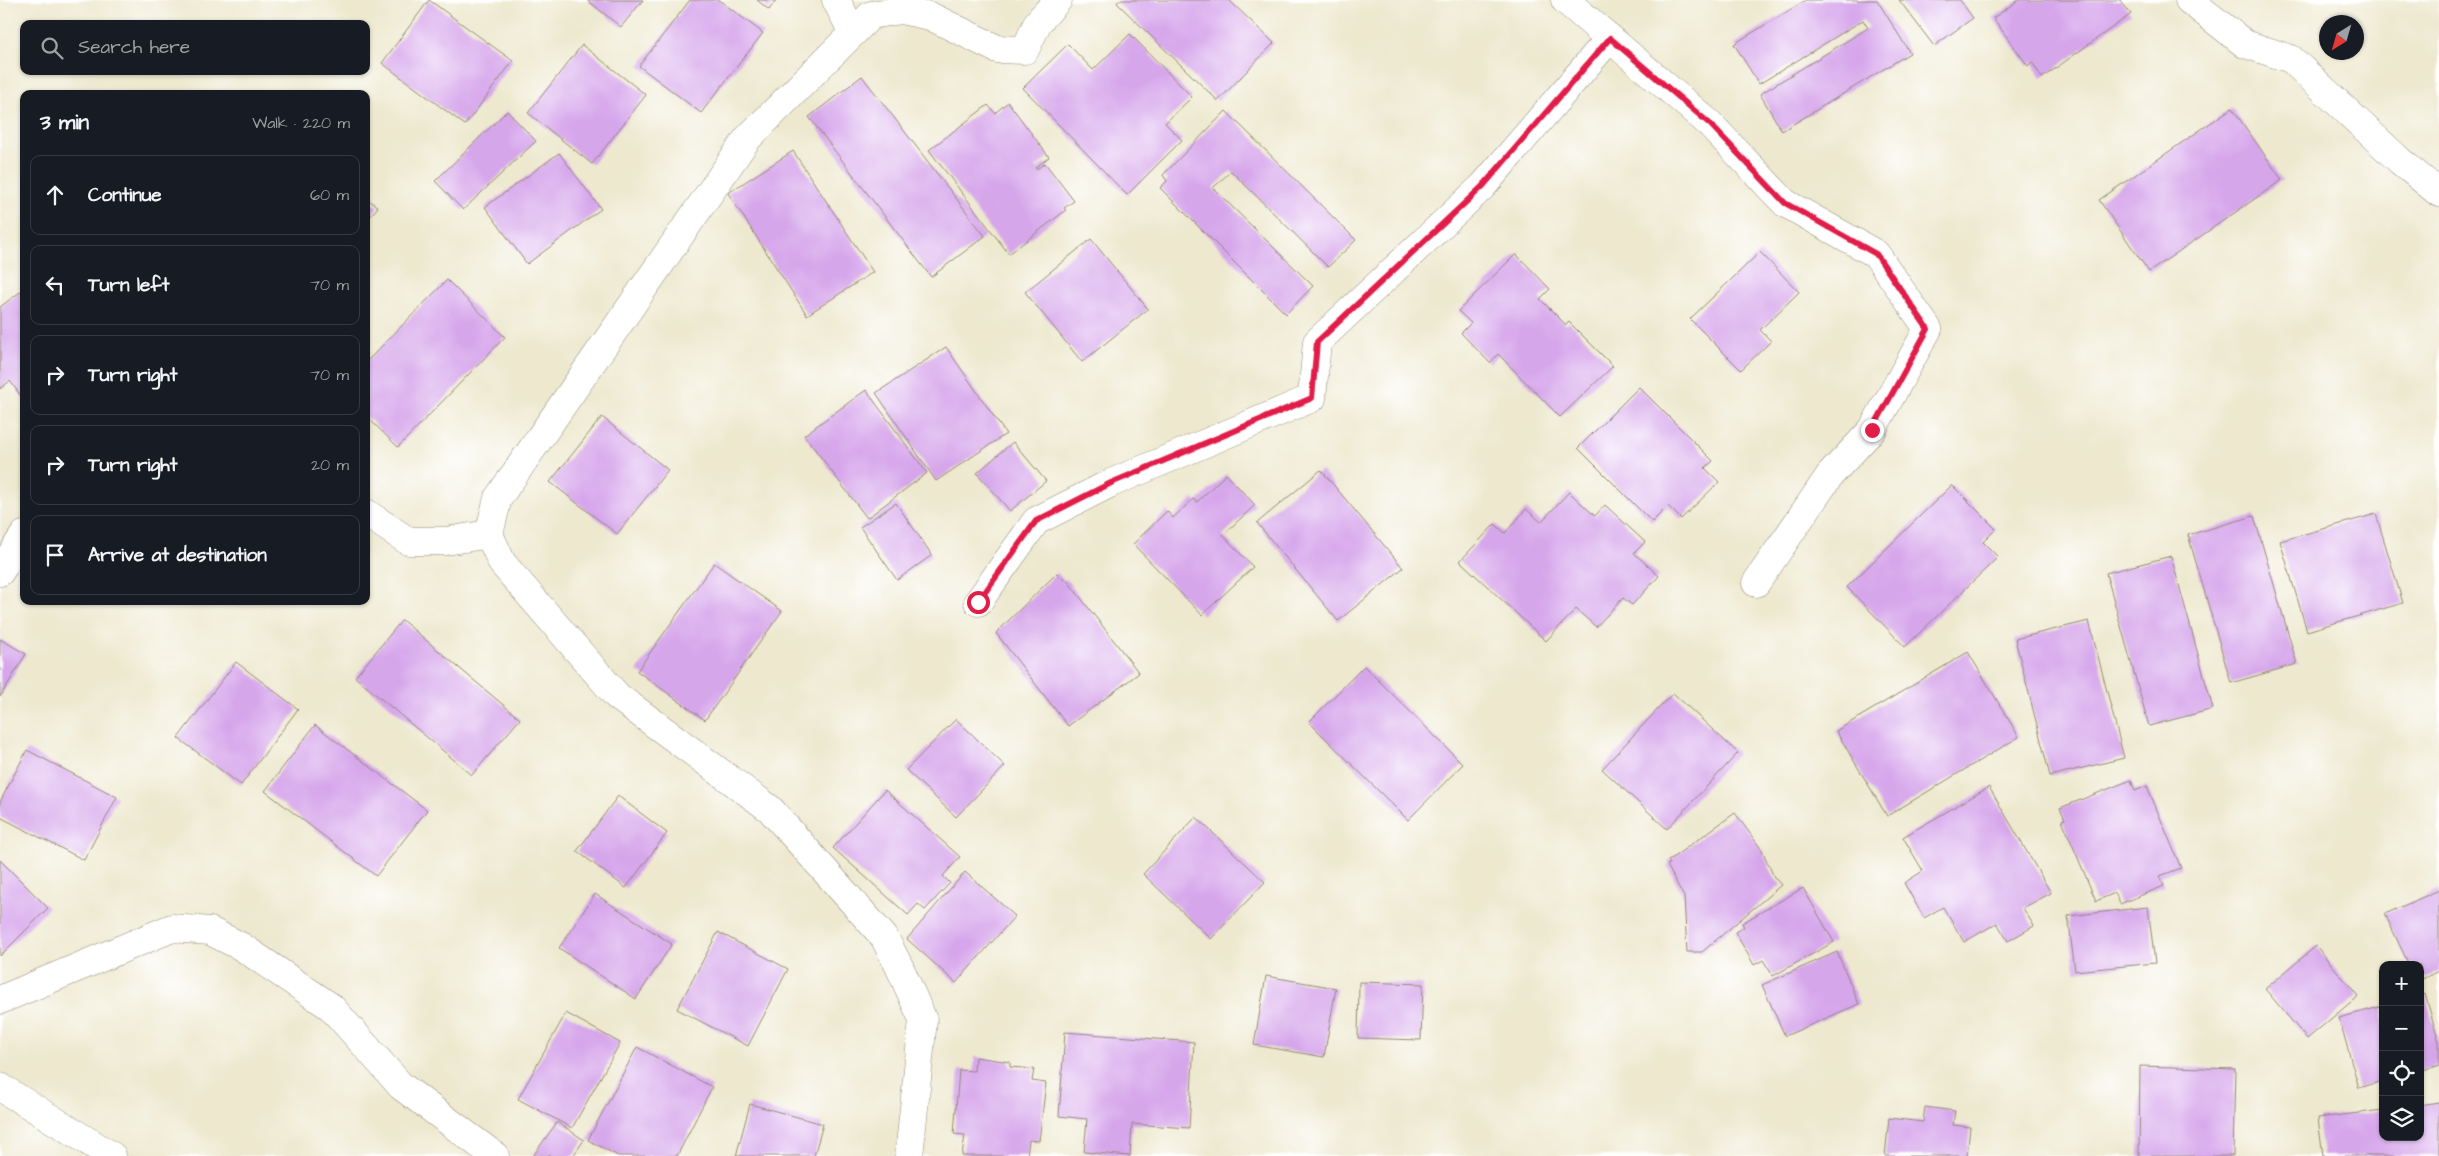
<!DOCTYPE html>
<meta charset="utf-8">
<style>
body{margin:0;font-family:"Architects Daughter",sans-serif;background:#242831;color:#f1f3f6}
.controls{position:absolute;right:15px;bottom:15px;display:grid;overflow:hidden;border-radius:10px;box-shadow:0 1px 4px #0004}
.controls button{width:45px;height:45px;display:grid;place-items:center;padding:0;border:0;border-bottom:1px solid #363941;background:#171b24;color:#f1f3f6;font:25px sans-serif}
.compass{position:absolute;left:2319px;top:15px;width:45px;height:45px;border-radius:50%;background:#171b24;box-shadow:0 1px 4px #0004;rotate:217deg}
.stop{position:absolute;width:15px;height:15px;margin:-11px;border:4px solid #e11d48;border-radius:50%;background:#fff}
.stop.end{background:#e11d48;border-color:#fff;box-shadow:0 1px 5px #0008}
.list{margin:0;padding:0;list-style:none}
h2{display:flex;justify-content:space-between;align-items:center;height:65px;margin:0;padding:0 20px;font-size:21px}
h2 small{font-size:16px;font-weight:400;color:#9ea1a6}
.list li{display:grid;grid-template-columns:32px 1fr auto;gap:15px;align-items:center;box-sizing:border-box;height:80px;margin:0 10px 10px;padding:0 10px;border:1px solid #363941;border-radius:10px}
.list b{display:block;font-size:19px;white-space:nowrap}
.list em{font-size:16px;font-style:normal;color:#9ea1a6}
.icon{flex:none;width:28px;height:28px;fill:none;stroke:currentColor;stroke-width:2;stroke-linecap:round;stroke-linejoin:round}
.map{position:relative;flex:none;width:2439px;height:1156px;overflow:hidden}
.search{position:absolute;background:#171b24;box-shadow:0 1px 4px #0004;left:20px;top:20px;width:350px;height:55px;display:flex;align-items:center;gap:12px;box-sizing:border-box;padding:0 18px;border-radius:10px;color:#9ea1a6;font-size:19px}
.panel{position:absolute;background:#171b24;box-shadow:0 1px 4px #0004;left:20px;top:90px;width:350px;height:515px;border-radius:10px}
.map>svg:first-child{display:block}
.building{fill:#d6a6eb}
.lines{fill:none;stroke-linecap:round;stroke-linejoin:round}
.street-casing{stroke:#948976;stroke-width:29}
.street{stroke:#fff;stroke-width:28}
.route{stroke:#e11d48;stroke-width:6}
</style>
<div class="map">
<svg width="2439" height="1156" viewBox="0 0 2439 1156">
<rect width="100%" height="100%" fill="#fff"/>
<filter id="ink" filterUnits="userSpaceOnUse"><feTurbulence type="fractalNoise" baseFrequency=".02" numOctaves="2"/><feDisplacementMap in="SourceGraphic" scale="10" xChannelSelector="R" yChannelSelector="G"/><feConvolveMatrix kernelMatrix="1 2 1 2 8 2 1 2 1" color-interpolation-filters="sRGB"/></filter>
<filter id="wash" filterUnits="userSpaceOnUse"><feTurbulence type="fractalNoise" baseFrequency=".0096" numOctaves="4" result="noise"/><feDisplacementMap in="SourceGraphic" scale="20" xChannelSelector="R" yChannelSelector="G"/><feGaussianBlur stdDeviation="1.12" result="paint"/><feColorMatrix in="noise" values="0 0 0 0 0 0 0 0 0 0 0 0 0 0 0 0 0 1.4 0 .05"/><feComposite in="paint" operator="in"/></filter>
<g filter="url(#wash)">
<rect width="100%" height="100%" fill="#ede8ce"/>
<g id="blocks">
<g class="building">
<polygon points="429,0 513,61 465,125 382,63"/>
<polygon points="587,0 643,0 621,27"/>
<polygon points="690,0 719,0 763,33 701,113 639,66"/>
<polygon points="757,0 776,0 769,10"/>
<polygon points="1119,0 1229,0 1274,43 1218,101 1117,3"/>
<polygon points="1806,0 1877,0 1910,53 1782,131 1760,94 1868,28 1863,20 1759,84 1734,44"/>
<polygon points="1899,0 1960,0 1973,18 1934,46"/>
<polygon points="2019,0 2120,0 2131,14 2042,78 2032,62 2028,66 1993,18"/>
<polygon points="1130,34 1192,97 1165,123 1182,140 1127,195 1023,88 1068,44 1093,70"/>
<polygon points="582,45 646,95 592,164 528,113"/>
<polygon points="862,76 985,236 931,277 809,117"/>
<polygon points="1008,102 1049,157 1035,168 1037,169 1045,163 1074,201 1064,208 1066,210 1009,254 929,150 988,105 995,113"/>
<polygon points="2232,108 2282,180 2149,272 2099,200"/>
<polygon points="507,111 536,141 463,210 435,181"/>
<polygon points="1226,111 1356,240 1328,267 1231,171 1213,188 1313,286 1286,314 1160,188 1167,181 1163,175"/>
<polygon points="793,151 873,272 807,315 728,193"/>
<polygon points="559,153 601,209 527,264 485,207"/>
<polygon points="366,198 378,207 366,221"/>
<polygon points="1091,239 1148,309 1082,362 1025,292"/>
<polygon points="1760,252 1799,292 1760,330 1771,341 1741,370 1690,319"/>
<polygon points="1516,254 1550,289 1540,299 1566,325 1569,322 1613,366 1560,417 1498,354 1490,363 1461,333 1471,323 1458,311"/>
<polygon points="447,280 505,337 398,447 366,416 366,362"/>
<polygon points="24,289 24,400 10,381 0,389 0,307"/>
<polygon points="946,347 1006,434 936,481 876,393"/>
<polygon points="1639,387 1713,461 1705,468 1719,482 1681,519 1668,506 1652,522 1578,448"/>
<polygon points="866,390 927,473 867,518 804,435"/>
<polygon points="602,417 668,470 617,534 550,482"/>
<polygon points="1013,442 1046,481 1010,511 977,473"/>
<polygon points="1321,470 1403,568 1338,621 1257,523"/>
<polygon points="1226,474 1255,505 1223,535 1253,567 1202,615 1133,544 1167,511 1173,518 1193,499 1197,502"/>
<polygon points="1952,485 1996,529 1983,542 1998,557 1905,647 1847,587"/>
<polygon points="1569,492 1595,516 1605,505 1645,542 1634,553 1659,576 1632,605 1623,598 1596,627 1576,609 1546,641 1460,561 1495,524 1505,533 1526,509 1541,522"/>
<polygon points="896,503 932,555 897,580 860,527"/>
<polygon points="2376,514 2403,603 2307,631 2280,541"/>
<polygon points="2254,516 2297,664 2231,683 2188,535"/>
<polygon points="2171,556 2213,709 2149,726 2106,573"/>
<polygon points="714,563 782,611 705,720 637,671"/>
<polygon points="1057,573 1064,580 1066,579 1139,673 1068,726 996,633"/>
<polygon points="402,620 520,719 472,775 355,677"/>
<polygon points="2089,621 2124,758 2050,776 2015,639"/>
<polygon points="0,639 26,654 0,697"/>
<polygon points="1968,652 2019,737 1887,816 1836,731"/>
<polygon points="236,662 298,709 241,785 178,738"/>
<polygon points="1364,666 1463,764 1408,820 1309,722"/>
<polygon points="1673,693 1738,753 1667,829 1602,769"/>
<polygon points="956,719 1005,766 956,817 906,770"/>
<polygon points="315,725 427,810 376,876 265,791"/>
<polygon points="27,750 117,797 84,860 0,817 0,802"/>
<polygon points="2131,780 2135,791 2147,786 2181,868 2160,876 2164,886 2120,904 2115,893 2096,901 2062,820 2065,819 2060,808"/>
<polygon points="1989,787 2051,893 2023,908 2034,926 2008,941 1997,923 1964,942 1943,907 1924,918 1904,883 1923,871 1903,837"/>
<polygon points="885,790 960,857 943,876 950,883 925,910 918,904 908,915 833,848"/>
<polygon points="618,796 667,833 626,888 577,851"/>
<polygon points="1735,813 1762,850 1774,877 1781,885 1702,952 1687,952 1684,897 1667,865 1670,864 1668,861"/>
<polygon points="1196,817 1265,882 1211,939 1143,874"/>
<polygon points="0,860 48,908 0,956"/>
<polygon points="965,872 1015,916 956,983 907,939"/>
<polygon points="1803,888 1834,942 1773,976 1763,960 1754,965 1735,932 1744,927 1742,923"/>
<polygon points="2439,890 2439,971 2420,980 2420,965 2409,965 2385,914"/>
<polygon points="595,894 672,944 636,999 559,948"/>
<polygon points="2148,907 2155,963 2075,971 2068,916"/>
<polygon points="718,932 788,969 748,1046 677,1009"/>
<polygon points="2316,946 2358,996 2307,1039 2265,989"/>
<polygon points="1837,952 1859,1004 1785,1036 1762,985"/>
<polygon points="1266,976 1336,988 1324,1057 1254,1045"/>
<polygon points="1359,982 1423,984 1421,1040 1358,1038"/>
<polygon points="2425,994 2439,1042 2439,1065 2420,1071 2420,996"/>
<polygon points="2383,1006 2383,1081 2359,1088 2339,1018"/>
<polygon points="566,1013 620,1043 572,1128 518,1099"/>
<polygon points="1065,1032 1194,1042 1189,1128 1132,1124 1130,1156 1084,1152 1087,1119 1059,1116"/>
<polygon points="637,1047 712,1087 677,1156 618,1156 588,1140"/>
<polygon points="975,1057 1010,1062 1010,1067 1034,1069 1032,1081 1046,1083 1039,1141 1029,1140 1027,1156 962,1156 965,1135 954,1134 959,1070 974,1071"/>
<polygon points="2140,1066 2235,1069 2233,1156 2139,1156"/>
<polygon points="2439,1102 2439,1156 2323,1156 2318,1118 2383,1110 2383,1137 2420,1137 2420,1105"/>
<polygon points="750,1104 823,1124 814,1156 736,1156"/>
<polygon points="1925,1107 1955,1111 1953,1125 1970,1127 1967,1156 1885,1156 1889,1118 1923,1122"/>
<polygon points="557,1122 584,1140 573,1156 533,1156"/>
</g>
</g>
</g>
<g filter="url(#ink)">
<use href="#blocks" fill-opacity="0" stroke="#948976" stroke-width="1"/>
<g class="lines">
<defs>
<g id="street">
<polyline points="836,0 853,33"/>
<polyline points="1565,0 1710,124 1785,203 1876,254 1928,329 1872,430 1830,475 1756,583"/>
<polyline points="2189,0 2245,44 2291,59 2400,161 2439,193"/>
<polyline points="366,513 408,541 446,541 489,534"/>
<polyline points="0,572 24,535"/>
<polyline points="978,602 1036,521 1111,483 1312,398 1317,342 1483,186 1610,38"/>
<polyline points="0,1000 172,928 210,931 242,947 331,1007 401,1086 495,1156"/>
<polyline points="0,1087 112,1156"/>
<polyline points="909,1156 923,1020 899,966 884,937 770,809 617,696 502,563 489,534 498,498 747,139 871,15 901,10 930,16 997,49 1025,50 1038,22 1058,0"/>
</g>
</defs>
<use href="#street" class="street-casing"/>
<use href="#street" class="street"/>
</g>
</g>
<g class="lines" filter="url(#ink)">
<polyline class="route" points="978,602 1036,521 1111,483 1312,398 1317,342 1483,186 1610,38 1710,124 1785,203 1876,254 1928,329 1872,430"/>
</g>
</svg>
<div class="controls">
<button>+</button>
<button>−</button>
<button><svg class="icon" aria-label="locate" viewBox="0 0 24 24"><circle cx="12" cy="12" r="6"/><path d="M12 2v4M12 18v4M2 12h4M18 12h4"/></svg></button>
<button><svg class="icon" aria-label="layers" viewBox="0 0 24 24"><path d="M12 4l9 5-9 5-9-5zM3 14l9 5 9-5"/></svg></button>
</div>
<svg class="compass" viewBox="-18 -18 36 36"><path d="M0-13l5 13h-10z" fill="#e53935"/><path d="M0 13l5-13h-10z" fill="#9ea1a6"/></svg>
<div class="stop" style="left:978px;top:602px"></div>
<div class="stop end" style="left:1872px;top:430px"></div>
<div class="search"><svg class="icon" aria-label="search" viewBox="0 0 24 24"><circle cx="10" cy="10" r="6"/><path d="M15 15l6 6"/></svg>Search here</div>
<section class="panel">
<h2>3 min<small>Walk · 220 m</small></h2>
<ul class="list">
<li><svg class="icon" aria-label="ahead" viewBox="0 0 24 24"><path d="M12 20V5M6 11l6-6 6 6"/></svg><div><b>Continue</b></div><em>60 m</em></li>
<li><svg class="icon" aria-label="left" viewBox="0 0 24 24"><path d="M17 20v-9H6M10 6l-5 5 5 5"/></svg><div><b>Turn left</b></div><em>70 m</em></li>
<li><svg class="icon" aria-label="right" viewBox="0 0 24 24"><path d="M7 20v-9h11M14 6l5 5-5 5"/></svg><div><b>Turn right</b></div><em>70 m</em></li>
<li><svg class="icon" aria-label="right" viewBox="0 0 24 24"><path d="M7 20v-9h11M14 6l5 5-5 5"/></svg><div><b>Turn right</b></div><em>20 m</em></li>
<li><svg class="icon" aria-label="arrive" viewBox="0 0 24 24"><path d="M6 21V4h12l-3 4 3 4H6"/></svg><div><b>Arrive at destination</b></div></li>
</ul>
</section>
</div>
